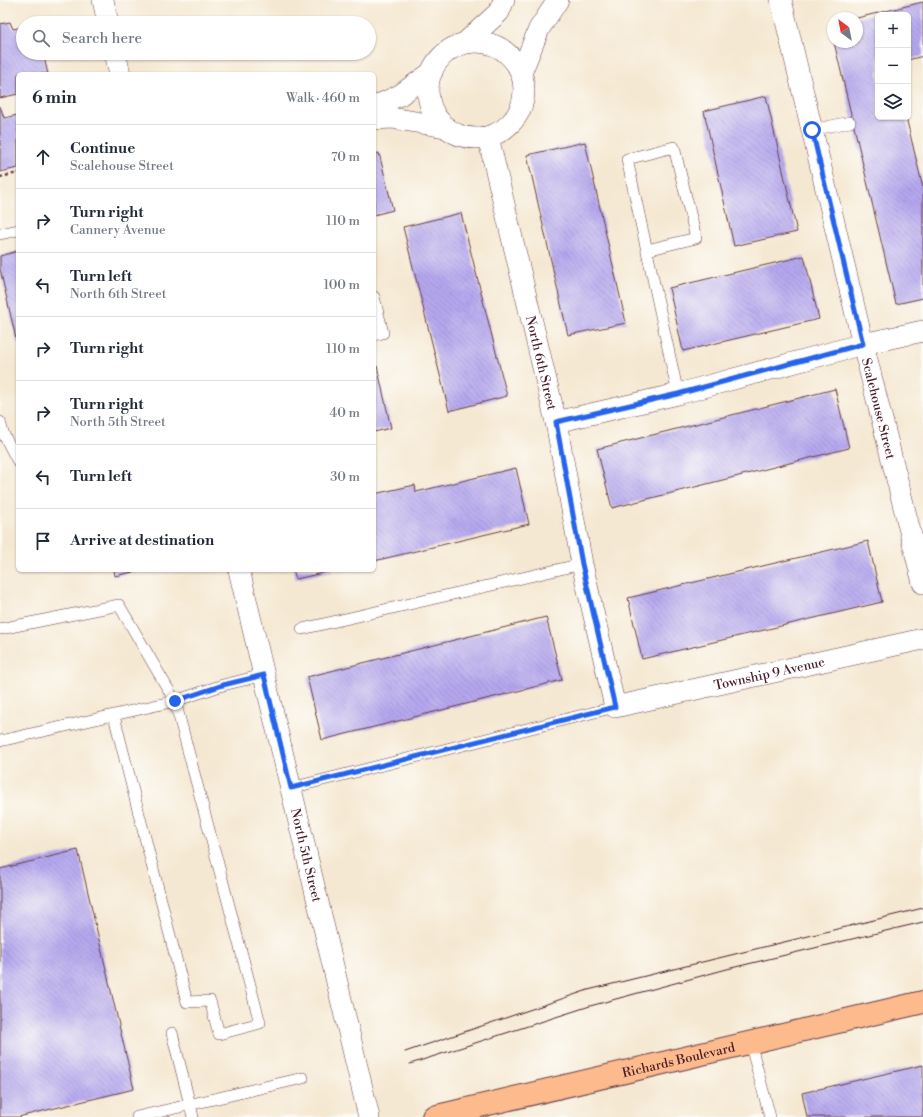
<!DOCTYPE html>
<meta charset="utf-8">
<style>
body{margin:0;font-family:"Libre Bodoni",serif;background:#f2f2f3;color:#1f2937}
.controls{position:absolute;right:12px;top:12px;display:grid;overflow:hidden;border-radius:6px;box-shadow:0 1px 3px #0004}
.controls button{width:36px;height:36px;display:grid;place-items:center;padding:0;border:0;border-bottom:1px solid #e0e1e3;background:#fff;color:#1f2937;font:20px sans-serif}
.compass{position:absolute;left:827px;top:12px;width:36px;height:36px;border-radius:50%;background:#fff;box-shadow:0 1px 3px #0004;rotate:328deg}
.stop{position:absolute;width:12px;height:12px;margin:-9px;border:3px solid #2563eb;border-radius:50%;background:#fff}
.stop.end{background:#2563eb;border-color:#fff;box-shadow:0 1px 4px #0008}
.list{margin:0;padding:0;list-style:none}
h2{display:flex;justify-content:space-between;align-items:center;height:52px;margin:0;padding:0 16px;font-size:17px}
h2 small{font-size:13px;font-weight:400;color:#747a83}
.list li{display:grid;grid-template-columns:26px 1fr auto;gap:12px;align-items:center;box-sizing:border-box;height:64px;padding:0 16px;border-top:1px solid #e0e1e3}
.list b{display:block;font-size:15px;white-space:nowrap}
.list p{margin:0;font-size:13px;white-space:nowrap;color:#747a83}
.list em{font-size:13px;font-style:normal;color:#747a83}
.icon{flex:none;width:22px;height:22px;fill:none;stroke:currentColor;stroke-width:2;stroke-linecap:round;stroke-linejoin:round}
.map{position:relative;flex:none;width:923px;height:1117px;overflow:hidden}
.search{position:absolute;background:#fff;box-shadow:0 1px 3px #0004;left:16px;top:16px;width:360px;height:44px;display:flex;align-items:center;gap:10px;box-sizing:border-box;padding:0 14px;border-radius:22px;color:#747a83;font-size:15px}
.panel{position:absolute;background:#fff;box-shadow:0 1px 3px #0004;left:16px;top:72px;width:360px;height:500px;border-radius:6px}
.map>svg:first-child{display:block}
.building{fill:url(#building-back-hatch)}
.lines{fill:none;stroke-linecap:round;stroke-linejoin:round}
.service-casing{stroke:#643d44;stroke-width:12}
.minor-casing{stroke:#643d44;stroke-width:22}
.primary-casing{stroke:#643d44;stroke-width:24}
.path{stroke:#643d44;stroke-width:2.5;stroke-dasharray:3 3;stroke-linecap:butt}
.service{stroke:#fff;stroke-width:11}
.minor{stroke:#fff;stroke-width:21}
.primary{stroke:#fcba8d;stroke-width:22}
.tram{stroke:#4a1f2b;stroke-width:1}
.route{stroke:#2563eb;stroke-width:5}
.labels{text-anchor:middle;stroke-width:4;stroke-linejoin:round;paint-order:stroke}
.street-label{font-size:13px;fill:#4a1f2b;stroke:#fdfcf7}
</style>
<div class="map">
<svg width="923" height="1117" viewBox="0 0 923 1117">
<defs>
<pattern id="building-back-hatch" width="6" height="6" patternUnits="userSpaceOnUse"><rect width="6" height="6" fill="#b5a7ef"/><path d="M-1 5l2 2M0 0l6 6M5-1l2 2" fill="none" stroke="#9587c2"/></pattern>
</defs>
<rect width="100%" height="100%" fill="#fdfcf7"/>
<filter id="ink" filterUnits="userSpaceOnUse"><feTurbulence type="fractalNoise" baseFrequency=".025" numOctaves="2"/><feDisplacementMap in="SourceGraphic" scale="8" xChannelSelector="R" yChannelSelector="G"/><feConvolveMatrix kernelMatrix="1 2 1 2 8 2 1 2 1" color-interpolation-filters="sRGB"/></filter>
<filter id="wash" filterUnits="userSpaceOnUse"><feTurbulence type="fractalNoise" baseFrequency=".012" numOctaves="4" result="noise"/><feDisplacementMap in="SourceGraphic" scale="16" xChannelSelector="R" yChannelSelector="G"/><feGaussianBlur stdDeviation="0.9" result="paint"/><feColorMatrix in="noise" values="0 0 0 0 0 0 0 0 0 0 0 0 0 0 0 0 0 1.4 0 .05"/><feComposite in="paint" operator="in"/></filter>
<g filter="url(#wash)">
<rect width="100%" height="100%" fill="#f5e8d2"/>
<g id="blocks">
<g class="building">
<polygon points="923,2 923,56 908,60 908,15 878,15 878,117 906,117 923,188 923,298 896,304 834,42 857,42 857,18"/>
<polygon points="10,22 13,29 23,27 23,53 43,53 48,74 18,74 18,94 0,98 0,24"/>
<polygon points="766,96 797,232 734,246 704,111"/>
<polygon points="0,106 4,118 18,115 18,168 0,172"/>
<polygon points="585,142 626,323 568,335 527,155"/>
<polygon points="379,153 393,210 374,215 374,154"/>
<polygon points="461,213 507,396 449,411 403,227"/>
<polygon points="18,251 18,343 17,343 0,269 0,256"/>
<polygon points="804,256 819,319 683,351 669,288"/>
<polygon points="374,366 377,366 391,428 374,432"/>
<polygon points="835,389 849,448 612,508 597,449"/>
<polygon points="516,468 529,524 374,561 374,494 415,485 416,492"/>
<polygon points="868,541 882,602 642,659 628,598"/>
<polygon points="114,570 137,570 137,571 115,576"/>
<polygon points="293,570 332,570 332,571 296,579"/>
<polygon points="546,617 562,680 322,740 307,677"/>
<polygon points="78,850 134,1089 18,1117 0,1117 0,869"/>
<polygon points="923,1065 923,1117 807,1117 802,1093"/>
</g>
</g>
</g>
<g filter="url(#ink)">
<use href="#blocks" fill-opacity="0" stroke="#643d44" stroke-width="1"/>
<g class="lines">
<defs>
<g id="service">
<polyline points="812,130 850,122"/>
<polyline points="0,234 18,230"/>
<polyline points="647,250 696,238 674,147 627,159 678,394"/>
<polyline points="374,297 383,333 374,335"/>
<polyline points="0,422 3,433 18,462"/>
<polyline points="0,629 119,605 175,701 0,741"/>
<polyline points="302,629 582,564"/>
<polyline points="114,716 187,1002 210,1001 219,1034 260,1023 175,701 223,685 264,675"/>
<polyline points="291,788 615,707"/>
<polyline points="172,1033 193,1117"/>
<polyline points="750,1042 770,1117"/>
<polyline points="137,1117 303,1078"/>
</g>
<g id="minor">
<polyline points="103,0 108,23"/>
<path id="s1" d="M 781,0 L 863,344 L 923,583"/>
<circle cx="476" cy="90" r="48"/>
<polyline points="465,43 499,12 504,0"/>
<polyline points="115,53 120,74"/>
<polyline points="521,73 539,29 558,0"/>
<polyline points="374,107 400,95 432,72"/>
<polyline points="374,119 392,118 445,127"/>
<path id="s2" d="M 488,137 L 556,422 L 582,564 L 615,707 L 923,639"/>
<polyline points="556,422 678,394 863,344 923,331"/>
<path id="s3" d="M 239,570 L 369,1117"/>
</g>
<g id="primary">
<path id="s4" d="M 433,1117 L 923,1002"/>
</g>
</defs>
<use href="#service" class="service-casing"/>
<use href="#minor" class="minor-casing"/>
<use href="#primary" class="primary-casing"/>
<polyline class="path" points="0,177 18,173"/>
<use href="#service" class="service"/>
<use href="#minor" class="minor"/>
<use href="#primary" class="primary"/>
<g class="tram">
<polyline points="405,1052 588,990 923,908"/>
<polyline points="410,1064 590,1006 727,969 923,922"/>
</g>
</g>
</g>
<g class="lines" filter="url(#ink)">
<polyline class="route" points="175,701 223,685 264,675 291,788 615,707 582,564 556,422 678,394 863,344 812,130"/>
</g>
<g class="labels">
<g class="street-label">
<text dy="5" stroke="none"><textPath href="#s2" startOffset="232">North 6th Street</textPath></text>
<text dy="5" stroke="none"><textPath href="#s1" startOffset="420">Scalehouse Street</textPath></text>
<text dy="5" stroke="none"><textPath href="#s2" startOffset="742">Township 9 Avenue</textPath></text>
<text dy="5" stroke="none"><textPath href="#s3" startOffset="293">North 5th Street</textPath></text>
<text dy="5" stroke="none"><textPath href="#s4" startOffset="252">Richards Boulevard</textPath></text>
</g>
</g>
</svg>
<div class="controls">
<button>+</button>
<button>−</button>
<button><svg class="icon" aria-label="layers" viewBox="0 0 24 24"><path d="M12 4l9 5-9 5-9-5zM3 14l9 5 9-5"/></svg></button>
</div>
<svg class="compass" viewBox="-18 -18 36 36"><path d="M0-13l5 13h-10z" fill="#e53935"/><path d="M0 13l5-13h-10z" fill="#747a83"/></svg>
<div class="stop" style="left:812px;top:130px"></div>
<div class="stop end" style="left:175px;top:701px"></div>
<div class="search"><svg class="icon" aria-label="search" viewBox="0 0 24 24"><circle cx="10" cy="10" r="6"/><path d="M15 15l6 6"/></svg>Search here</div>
<section class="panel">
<h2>6 min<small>Walk · 460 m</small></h2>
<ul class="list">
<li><svg class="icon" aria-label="ahead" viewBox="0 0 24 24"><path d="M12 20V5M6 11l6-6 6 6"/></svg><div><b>Continue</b><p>Scalehouse Street</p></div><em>70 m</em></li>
<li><svg class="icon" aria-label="right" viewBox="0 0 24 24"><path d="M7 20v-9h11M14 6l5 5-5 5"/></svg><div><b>Turn right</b><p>Cannery Avenue</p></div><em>110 m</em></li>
<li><svg class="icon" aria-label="left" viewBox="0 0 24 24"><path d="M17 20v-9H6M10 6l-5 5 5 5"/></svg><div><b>Turn left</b><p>North 6th Street</p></div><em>100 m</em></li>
<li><svg class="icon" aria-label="right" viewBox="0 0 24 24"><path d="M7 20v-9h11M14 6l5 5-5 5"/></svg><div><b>Turn right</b></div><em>110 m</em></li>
<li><svg class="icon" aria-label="right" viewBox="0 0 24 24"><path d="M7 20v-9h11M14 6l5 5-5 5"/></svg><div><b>Turn right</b><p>North 5th Street</p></div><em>40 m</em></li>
<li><svg class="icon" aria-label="left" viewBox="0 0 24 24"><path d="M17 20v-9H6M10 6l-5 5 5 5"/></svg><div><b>Turn left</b></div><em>30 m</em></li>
<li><svg class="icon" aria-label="arrive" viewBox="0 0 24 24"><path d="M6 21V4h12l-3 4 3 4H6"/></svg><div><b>Arrive at destination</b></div></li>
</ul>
</section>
</div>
